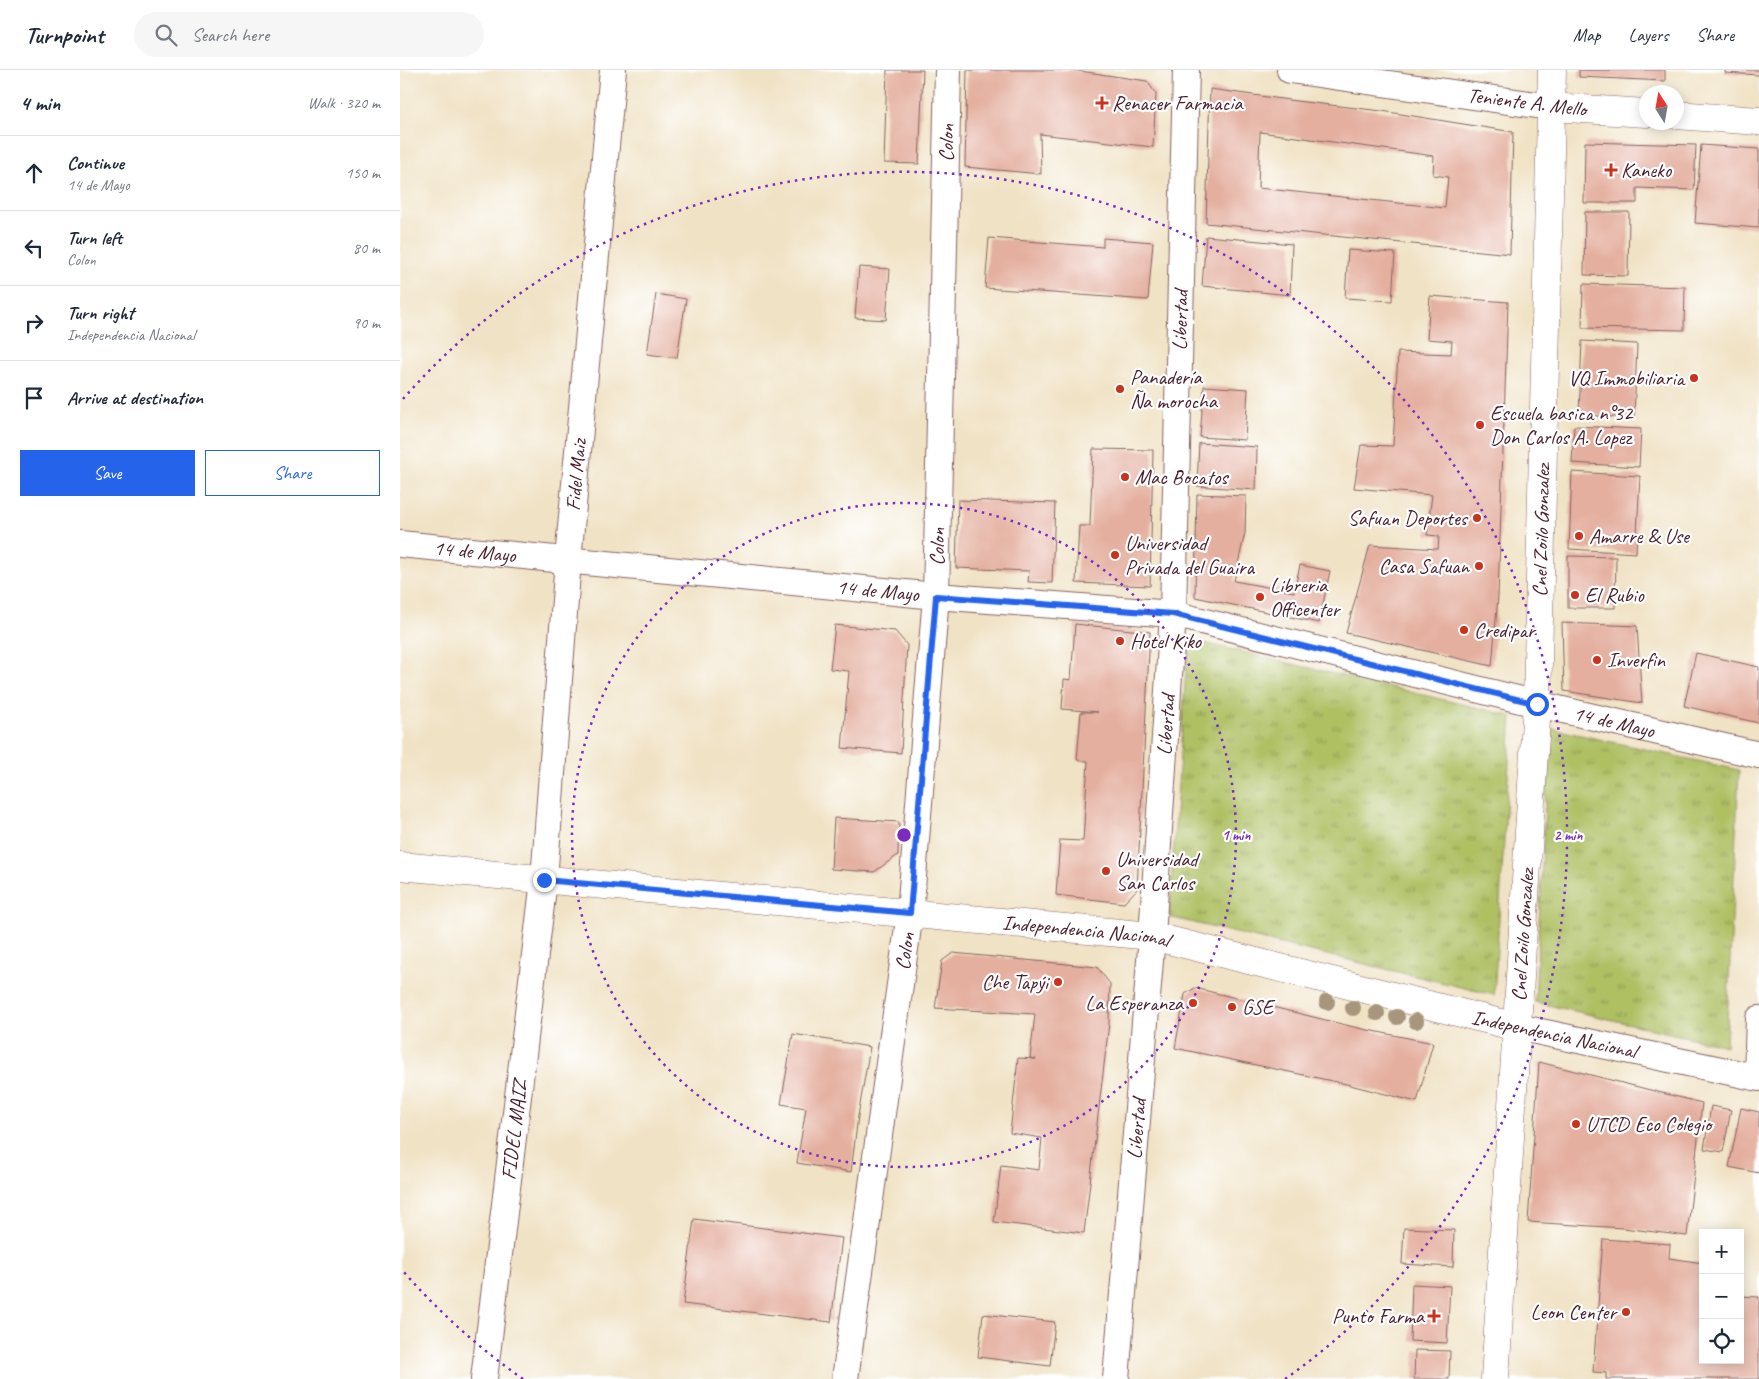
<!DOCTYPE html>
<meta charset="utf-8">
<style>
body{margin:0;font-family:Caveat,sans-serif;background:#f6f6f7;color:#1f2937}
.controls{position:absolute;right:15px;bottom:15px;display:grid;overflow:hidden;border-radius:0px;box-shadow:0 2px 12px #0003}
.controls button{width:45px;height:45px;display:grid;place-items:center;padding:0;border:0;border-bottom:1px solid #e0e1e3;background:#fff;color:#1f2937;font:25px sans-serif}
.compass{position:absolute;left:1239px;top:15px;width:45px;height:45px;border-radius:50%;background:#fff;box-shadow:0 2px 12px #0003;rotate:349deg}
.stop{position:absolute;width:15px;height:15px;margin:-11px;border:4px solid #2563eb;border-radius:50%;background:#fff}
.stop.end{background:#2563eb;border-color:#fff;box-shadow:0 1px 5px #0008}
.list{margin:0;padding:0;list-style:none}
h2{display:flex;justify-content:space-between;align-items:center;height:65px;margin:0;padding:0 20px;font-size:21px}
h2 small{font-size:16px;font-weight:400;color:#747a83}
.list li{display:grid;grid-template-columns:32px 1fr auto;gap:15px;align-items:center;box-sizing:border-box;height:75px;padding:0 20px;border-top:1px solid #e0e1e3}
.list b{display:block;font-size:19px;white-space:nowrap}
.list p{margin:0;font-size:16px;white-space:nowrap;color:#747a83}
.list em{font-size:16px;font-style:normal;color:#747a83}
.actions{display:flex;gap:10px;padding:15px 20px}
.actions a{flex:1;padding:11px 0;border:1px solid #2563eb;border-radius:0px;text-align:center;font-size:18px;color:#2563eb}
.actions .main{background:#2563eb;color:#fff}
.icon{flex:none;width:28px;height:28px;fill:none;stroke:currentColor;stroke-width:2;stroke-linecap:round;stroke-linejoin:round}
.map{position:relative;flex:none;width:1359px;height:1309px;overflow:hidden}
header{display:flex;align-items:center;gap:30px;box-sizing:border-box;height:70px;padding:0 25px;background:#fff;border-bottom:1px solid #e0e1e3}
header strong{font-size:24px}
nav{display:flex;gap:28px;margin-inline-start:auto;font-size:18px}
.search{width:350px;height:45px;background:#f6f6f7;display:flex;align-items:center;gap:12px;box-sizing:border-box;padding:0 18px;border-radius:28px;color:#747a83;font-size:19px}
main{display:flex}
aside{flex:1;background:#fff}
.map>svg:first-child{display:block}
.grass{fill:url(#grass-tufts);stroke:#7c7047}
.building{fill:#e4af9f;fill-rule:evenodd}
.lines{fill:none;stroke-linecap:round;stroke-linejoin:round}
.street-casing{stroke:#846361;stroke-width:28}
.secondary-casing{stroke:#846361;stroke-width:29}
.street{stroke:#fff;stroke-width:26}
.secondary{stroke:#fff;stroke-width:28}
.tree{fill:#a8967b}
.route{stroke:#2563eb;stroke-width:6}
.ring{fill:none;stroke:#7b2cbf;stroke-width:2.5;stroke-dasharray:2.5 5}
.poi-dot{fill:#c8321e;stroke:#fff;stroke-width:2}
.labels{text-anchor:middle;stroke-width:4.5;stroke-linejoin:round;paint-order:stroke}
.street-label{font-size:21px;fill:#4a1f2b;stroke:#fff}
.poi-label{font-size:21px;fill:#4a1f2b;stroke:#fff;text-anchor:start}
.centre{fill:#7b2cbf;stroke:#fff;stroke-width:2.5}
.ring-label{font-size:15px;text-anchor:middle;font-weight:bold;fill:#7b2cbf;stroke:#fff;stroke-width:4.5;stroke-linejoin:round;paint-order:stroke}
</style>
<header>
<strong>Turnpoint</strong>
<div class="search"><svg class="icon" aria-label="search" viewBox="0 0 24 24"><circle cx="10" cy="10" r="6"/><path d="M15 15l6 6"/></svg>Search here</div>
<nav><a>Map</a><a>Layers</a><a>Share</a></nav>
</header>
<main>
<aside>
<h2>4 min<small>Walk · 320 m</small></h2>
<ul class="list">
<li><svg class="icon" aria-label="ahead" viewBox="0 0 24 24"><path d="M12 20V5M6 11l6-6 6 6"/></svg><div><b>Continue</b><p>14 de Mayo</p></div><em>150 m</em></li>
<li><svg class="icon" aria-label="left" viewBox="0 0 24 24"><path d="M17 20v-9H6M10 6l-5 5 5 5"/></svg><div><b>Turn left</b><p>Colon</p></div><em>80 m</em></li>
<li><svg class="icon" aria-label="right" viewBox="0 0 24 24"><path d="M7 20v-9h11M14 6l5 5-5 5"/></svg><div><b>Turn right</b><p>Independencia Nacional</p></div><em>90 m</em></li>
<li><svg class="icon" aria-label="arrive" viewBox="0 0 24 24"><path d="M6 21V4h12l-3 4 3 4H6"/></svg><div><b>Arrive at destination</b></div></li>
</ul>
<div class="actions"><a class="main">Save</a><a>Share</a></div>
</aside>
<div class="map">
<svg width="1359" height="1309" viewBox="0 0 1359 1309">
<defs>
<pattern id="grass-tufts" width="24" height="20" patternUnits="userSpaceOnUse" patternTransform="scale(1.25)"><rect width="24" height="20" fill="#afc063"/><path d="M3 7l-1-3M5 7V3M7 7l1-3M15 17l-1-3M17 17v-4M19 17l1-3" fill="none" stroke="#909b52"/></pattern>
</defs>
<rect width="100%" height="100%" fill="#fff"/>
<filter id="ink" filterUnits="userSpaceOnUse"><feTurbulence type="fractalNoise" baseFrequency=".02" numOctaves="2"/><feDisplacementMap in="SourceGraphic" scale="10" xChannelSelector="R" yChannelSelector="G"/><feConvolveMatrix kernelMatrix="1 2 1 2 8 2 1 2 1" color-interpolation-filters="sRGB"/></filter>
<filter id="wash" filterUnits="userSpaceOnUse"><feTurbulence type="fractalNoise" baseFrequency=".0096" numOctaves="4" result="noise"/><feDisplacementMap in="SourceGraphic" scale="20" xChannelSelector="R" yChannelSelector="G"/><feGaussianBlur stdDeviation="1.12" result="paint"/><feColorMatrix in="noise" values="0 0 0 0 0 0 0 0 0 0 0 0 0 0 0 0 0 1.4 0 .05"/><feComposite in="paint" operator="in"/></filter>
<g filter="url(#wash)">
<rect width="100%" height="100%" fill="#f0e2c5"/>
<g class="grass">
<polygon points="788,569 1112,646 1094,925 769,847"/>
<polygon points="1149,658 1339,700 1326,976 1135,932"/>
</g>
<g id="blocks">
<g class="building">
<polygon points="487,0 523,0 519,94 484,93"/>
<polygon points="567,0 673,0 747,11 756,24 753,77 640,64 641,104 565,97"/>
<polygon points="1179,0 1265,0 1265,11 1179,7"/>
<polygon points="1325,0 1359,0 1359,5 1325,3"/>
<path d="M 810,19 L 896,31 L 982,41 L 1113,62 L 1110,184 L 806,153 ZM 860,62 L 1034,86 L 1033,105 L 1048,107 L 1045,138 L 858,118 Z"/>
<polygon points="1185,72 1296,75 1294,120 1237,118 1237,133 1184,133"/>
<polygon points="1301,75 1359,79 1359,158 1295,153"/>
<polygon points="1185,142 1229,142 1228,206 1184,205"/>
<polygon points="806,166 892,174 890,225 802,216"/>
<polygon points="589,168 703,177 703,168 753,172 748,230 585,218"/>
<polygon points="948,180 995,183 992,231 945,228"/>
<polygon points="459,197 490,199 486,250 455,248"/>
<polygon points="1183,214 1285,217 1284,260 1182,258"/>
<polygon points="256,224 286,229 277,288 247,284"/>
<polygon points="1030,226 1108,232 1098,526 1092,596 946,563 970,475 1038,479 1039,466 1027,465 1032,425 954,418 961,375 993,376 998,282 1051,284 1052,271 1027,269"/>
<polygon points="1182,271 1237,274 1234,348 1179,345"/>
<polygon points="804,316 848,319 845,370 800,367"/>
<polygon points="1174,356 1241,359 1239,397 1172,393"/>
<polygon points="799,373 857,377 856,420 797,416"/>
<polygon points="693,379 753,380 750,516 676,513 679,456 690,456"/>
<polygon points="1172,402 1240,406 1236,483 1169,479"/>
<polygon points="797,424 846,426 845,463 834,511 894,522 900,495 930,501 919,553 795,527"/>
<polygon points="558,430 655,433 652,513 628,512 629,501 556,498"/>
<polygon points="1168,486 1216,487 1215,538 1168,538"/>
<polygon points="1162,553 1237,556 1242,633 1164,621"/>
<polygon points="675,554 750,562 737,819 724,833 656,825 660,770 683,771 688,691 677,690 681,642 698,642 662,639 664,609 671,610"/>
<polygon points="435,555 495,561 507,575 501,683 442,678 449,601 430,599"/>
<polygon points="1296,583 1359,597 1359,653 1284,636"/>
<polygon points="434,748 499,752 498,785 474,802 431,799"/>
<polygon points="553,883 697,897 710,914 709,953 684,1163 594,1152 601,1095 639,1100 642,1068 610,1063 618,988 636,989 630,988 635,944 535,938 542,891"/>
<polygon points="795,918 958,958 1033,973 1017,1032 942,1013 775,978 785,924"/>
<polygon points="393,964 470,977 458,1046 451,1102 397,1093 406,1038 381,1034"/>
<polygon points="1139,992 1302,1033 1287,1166 1223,1158 1128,1152"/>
<polygon points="1311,1036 1331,1040 1323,1082 1304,1079"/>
<polygon points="1341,1038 1359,1042 1359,1103 1329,1097"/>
<polygon points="294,1149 442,1168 431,1252 283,1234"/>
<polygon points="1004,1158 1054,1160 1053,1197 1002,1194"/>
<polygon points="1203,1169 1270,1174 1269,1188 1303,1193 1303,1290 1340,1290 1340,1226 1359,1227 1359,1309 1206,1309 1206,1303 1193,1302"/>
<polygon points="1012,1214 1050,1216 1047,1273 1010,1271"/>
<polygon points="583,1244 655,1252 650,1296 578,1287"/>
<polygon points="1015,1280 1050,1281 1049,1309 1014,1309"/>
</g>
</g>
</g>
<g filter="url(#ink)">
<use href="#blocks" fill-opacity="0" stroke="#846361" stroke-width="1"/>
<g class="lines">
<defs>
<g id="street">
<polyline points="890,0 1151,37"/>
<path id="s1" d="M 0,474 L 536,526 L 773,544 L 1137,634 L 1359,685"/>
<polyline points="1117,957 1359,1008"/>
<polyline points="1357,1007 1359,949"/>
<path id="s2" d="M 84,1309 L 144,810 L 168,490 L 213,0"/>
<path id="s3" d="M 445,1309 L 510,843 L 536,526 L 548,0"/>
<path id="s4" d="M 716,1309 L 752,866 L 773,544 L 786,0"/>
</g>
<g id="secondary">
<polyline points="1151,37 1246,43"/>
<polyline points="1276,45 1359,51"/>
<path id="s5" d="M 0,796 L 752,866 L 1117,957"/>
<path id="s6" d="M 1095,1309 L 1137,634 L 1152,0"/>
</g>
</defs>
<use href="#street" class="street-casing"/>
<use href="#secondary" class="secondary-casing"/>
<use href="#street" class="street"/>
<use href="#secondary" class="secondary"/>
</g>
<g class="tree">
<circle cx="927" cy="932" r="8"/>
<circle cx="953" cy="938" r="8"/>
<circle cx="977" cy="943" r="8"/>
<circle cx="997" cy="947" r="8"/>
<circle cx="1016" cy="951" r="8"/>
</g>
</g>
<g class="lines" filter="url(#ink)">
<polyline class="route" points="144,810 510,843 536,526 773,544 1137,634"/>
</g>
<g class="ring">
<circle cx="504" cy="765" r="332"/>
<path d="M123 1309A664 664 0 0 1 3 1201M3 329A664 664 0 1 1 885 1309"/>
</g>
<g class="poi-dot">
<path d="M699.5 25.5h5v5h5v5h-5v5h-5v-5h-5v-5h5z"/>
<path d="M1208.5 92.5h5v5h5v5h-5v5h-5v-5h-5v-5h5z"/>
<circle cx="1294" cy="308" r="5"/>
<circle cx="720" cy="319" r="5"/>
<circle cx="1080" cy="355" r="5"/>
<circle cx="725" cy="407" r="5"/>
<circle cx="1077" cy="448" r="5"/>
<circle cx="1179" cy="466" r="5"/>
<circle cx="715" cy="485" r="5"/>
<circle cx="1079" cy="496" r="5"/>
<circle cx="1175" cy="525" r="5"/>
<circle cx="860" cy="527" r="5"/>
<circle cx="1064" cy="560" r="5"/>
<circle cx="720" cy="571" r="5"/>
<circle cx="1197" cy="590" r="5"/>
<circle cx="706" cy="801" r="5"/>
<circle cx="658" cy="912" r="5"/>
<circle cx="793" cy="933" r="5"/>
<circle cx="832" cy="937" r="5"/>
<circle cx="1176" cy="1054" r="5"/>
<circle cx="1226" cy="1242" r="5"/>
<path d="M1031.5 1238.5h5v5h5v5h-5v5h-5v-5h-5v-5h5z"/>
</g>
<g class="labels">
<g class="street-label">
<text transform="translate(1127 32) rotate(7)" y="7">Teniente A. Mello</text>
<text dy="7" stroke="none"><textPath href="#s3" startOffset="1242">Colon</textPath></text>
<text dy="7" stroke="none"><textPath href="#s4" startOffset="1061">Libertad</textPath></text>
<text dy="7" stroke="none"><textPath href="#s2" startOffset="909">Fidel Maiz</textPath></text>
<text dy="7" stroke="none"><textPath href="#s6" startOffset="850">Cnel Zoilo Gonzalez</textPath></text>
<text dy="7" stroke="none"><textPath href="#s3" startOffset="838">Colon</textPath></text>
<text dy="7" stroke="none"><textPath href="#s1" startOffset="75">14 de Mayo</textPath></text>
<text dy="7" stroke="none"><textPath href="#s1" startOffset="480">14 de Mayo</textPath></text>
<text dy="7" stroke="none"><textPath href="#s1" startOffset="1230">14 de Mayo</textPath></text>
<text dy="7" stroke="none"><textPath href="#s4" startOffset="656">Libertad</textPath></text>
<text dy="7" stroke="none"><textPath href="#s5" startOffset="689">Independencia Nacional</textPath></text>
<text dy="7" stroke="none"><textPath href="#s6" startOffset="445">Cnel Zoilo Gonzalez</textPath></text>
<text dy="7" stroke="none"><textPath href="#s3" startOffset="432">Colon</textPath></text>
<text transform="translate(1154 964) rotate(12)" y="7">Independencia Nacional</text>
<text dy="7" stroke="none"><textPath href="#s2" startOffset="251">FIDEL MAIZ</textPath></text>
<text dy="7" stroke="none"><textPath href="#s4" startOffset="251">Libertad</textPath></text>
</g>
<g class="poi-label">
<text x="712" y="40">Renacer Farmacia</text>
<text x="1221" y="107">Kaneko</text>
<text x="730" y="314">Panadería<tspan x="730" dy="24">Ña morocha</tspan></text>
<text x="1284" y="315" text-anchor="end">VQ Immobiliaria</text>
<text x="1090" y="350">Escuela basica n°32<tspan x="1090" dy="24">Don Carlos A. Lopez</tspan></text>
<text x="735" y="414">Mac Bocatos</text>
<text x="1067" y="455" text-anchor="end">Safuan Deportes</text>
<text x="1189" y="473">Amarre &amp; Use</text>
<text x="725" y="480">Universidad<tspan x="725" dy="24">Privada del Guaira</tspan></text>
<text x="1069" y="503" text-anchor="end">Casa Safuan</text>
<text x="870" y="522">Libreria<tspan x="870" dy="24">Officenter</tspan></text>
<text x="1185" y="532">El Rubio</text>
<text x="1074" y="567">Credipar</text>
<text x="730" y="578">Hotel Kiko</text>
<text x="1207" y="597">Inverfin</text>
<text x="716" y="796">Universidad<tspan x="716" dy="24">San Carlos</tspan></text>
<text x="648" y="919" text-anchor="end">Che Tapýi</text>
<text x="783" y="940" text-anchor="end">La Esperanza</text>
<text x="842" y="944">GSE</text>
<text x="1186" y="1061">UTCD Eco Colegio</text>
<text x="1216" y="1249" text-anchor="end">Leon Center</text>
<text x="1024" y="1253" text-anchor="end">Punto Farma</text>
</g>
</g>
<circle cx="504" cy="765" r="8" class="centre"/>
<g class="ring-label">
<text x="836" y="770">1 min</text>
<text x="1168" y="770">2 min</text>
</g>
</svg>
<div class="controls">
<button>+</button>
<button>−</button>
<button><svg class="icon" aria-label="locate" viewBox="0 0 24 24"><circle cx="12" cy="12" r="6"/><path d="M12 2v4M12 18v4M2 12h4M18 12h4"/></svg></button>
</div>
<svg class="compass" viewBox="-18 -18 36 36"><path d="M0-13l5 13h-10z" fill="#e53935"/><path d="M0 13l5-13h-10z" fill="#747a83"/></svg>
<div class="stop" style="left:1137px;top:634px"></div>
<div class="stop end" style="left:144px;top:810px"></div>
</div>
</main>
